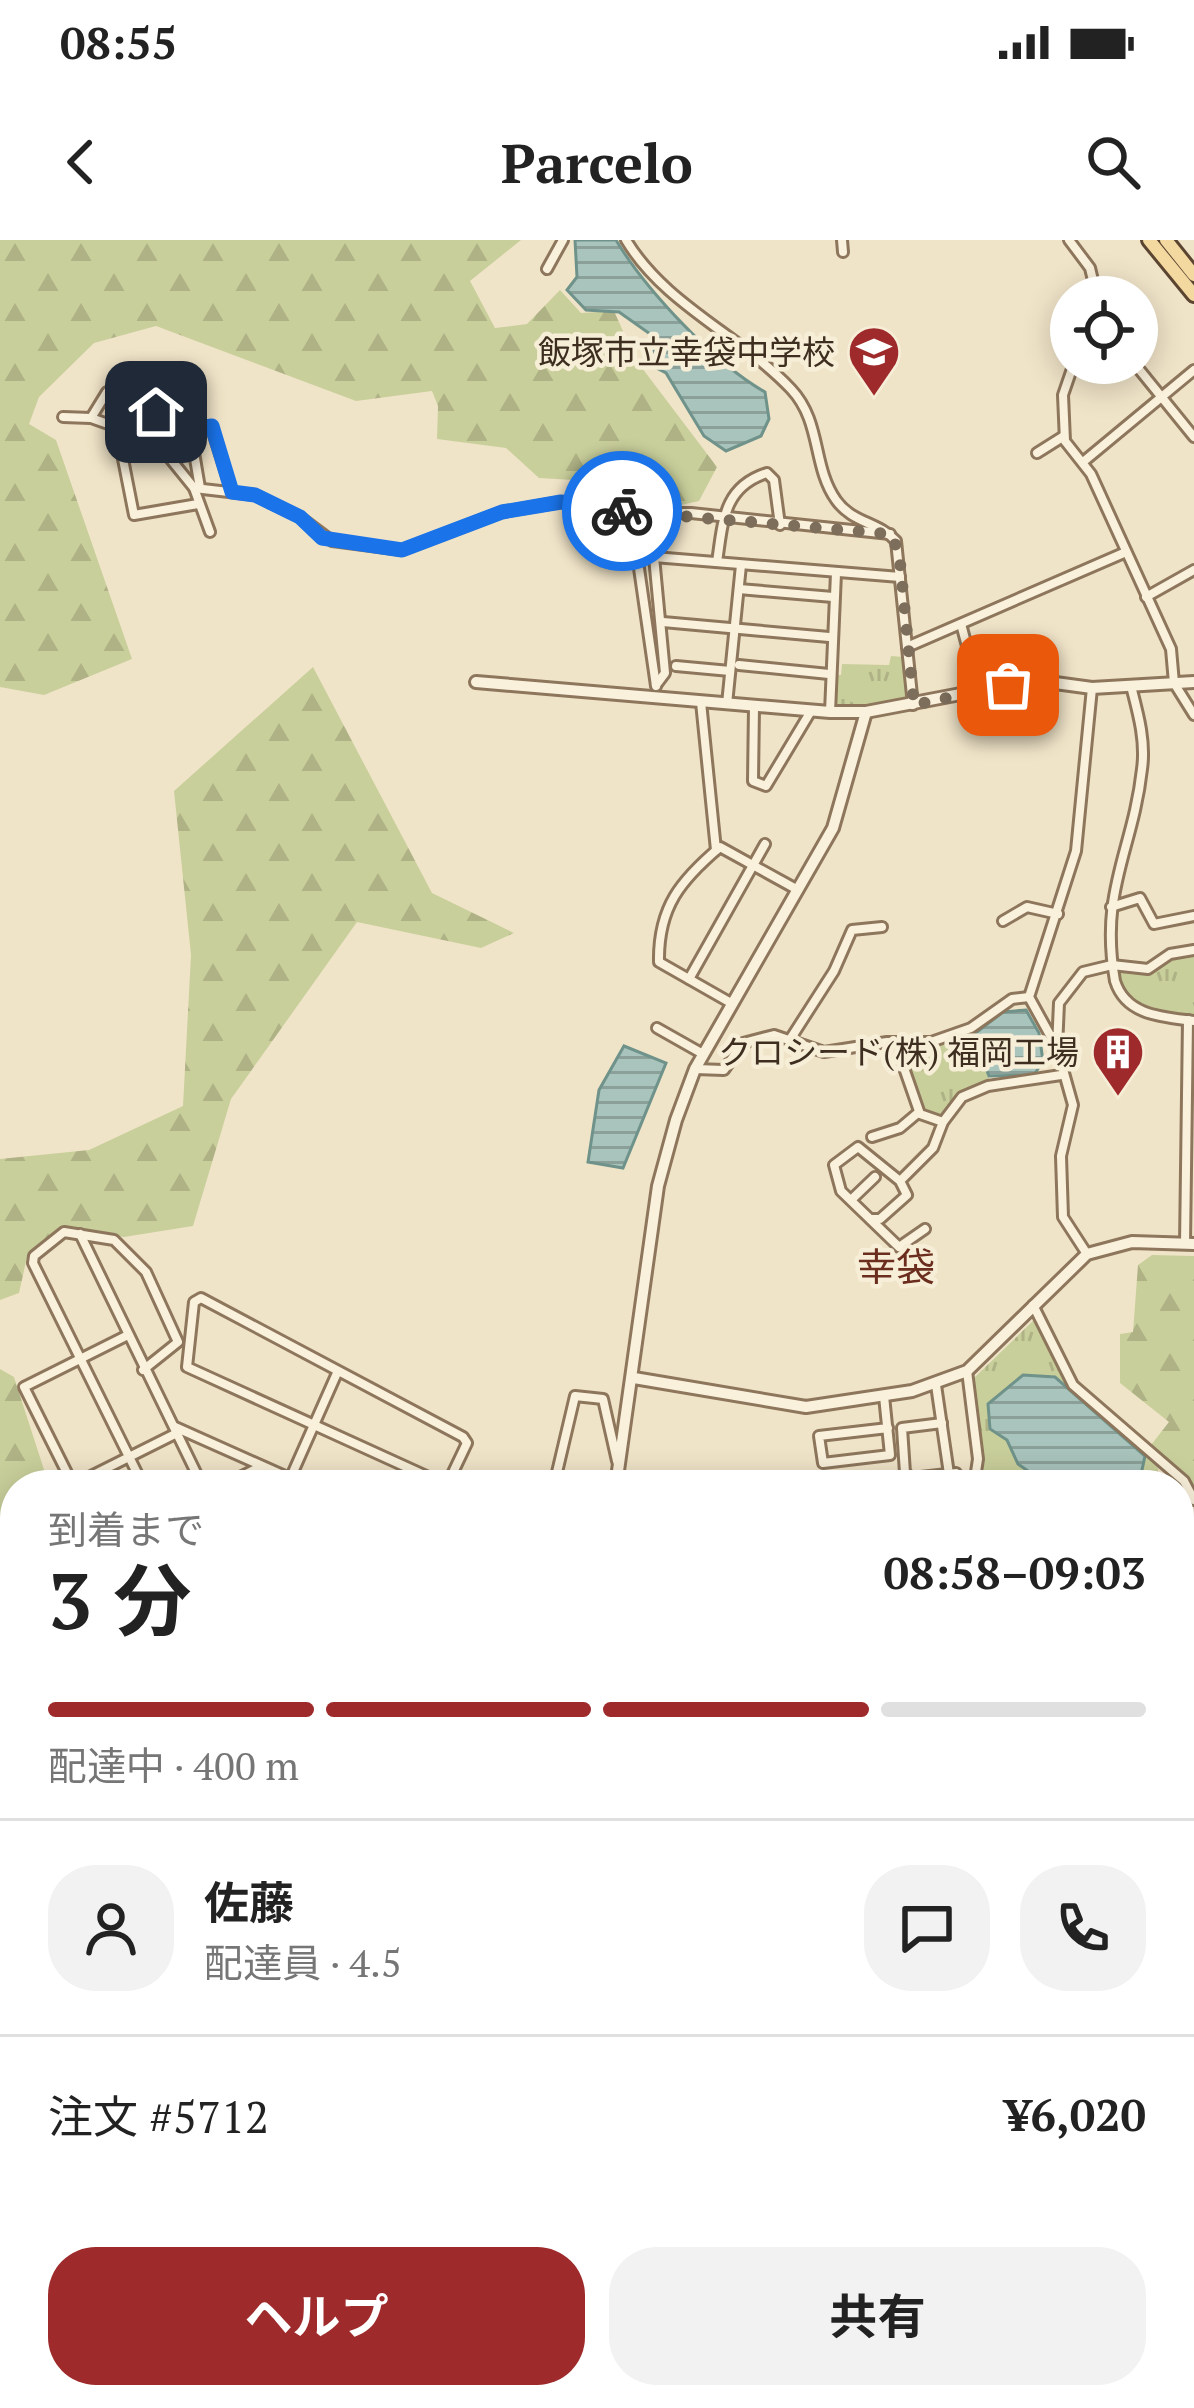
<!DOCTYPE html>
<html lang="ja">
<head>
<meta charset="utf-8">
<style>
  body { margin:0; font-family:"PT Serif","Noto Sans JP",serif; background:#f2f2f2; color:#222; height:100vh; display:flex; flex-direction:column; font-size:45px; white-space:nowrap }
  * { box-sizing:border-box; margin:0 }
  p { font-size:39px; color:#767676 }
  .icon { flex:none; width:66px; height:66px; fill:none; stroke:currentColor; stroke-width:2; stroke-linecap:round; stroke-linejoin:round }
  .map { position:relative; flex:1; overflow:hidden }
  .side { position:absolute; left:0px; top:1230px; width:1194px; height:939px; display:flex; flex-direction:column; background:#fff; border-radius:48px 48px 0 0; box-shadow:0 6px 30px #0003 }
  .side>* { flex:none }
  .tools { position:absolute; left:1050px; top:36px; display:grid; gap:24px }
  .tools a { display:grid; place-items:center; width:108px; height:108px; border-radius:50%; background:#fff; box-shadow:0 6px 30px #0003; font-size:60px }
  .pin { position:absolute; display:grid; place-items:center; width:102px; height:102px; color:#fff; margin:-51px; border-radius:24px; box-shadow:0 6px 18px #0006 }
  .courier { position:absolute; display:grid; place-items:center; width:120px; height:120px; margin:-60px; border:9px solid #1a73e8; border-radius:50%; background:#fff; color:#222; box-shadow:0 3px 15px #0007 }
  .summary em { font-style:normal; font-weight:700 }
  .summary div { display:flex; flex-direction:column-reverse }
  .summary { display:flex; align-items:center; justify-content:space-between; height:204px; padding:0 48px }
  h1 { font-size:78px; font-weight:700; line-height:90px }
  .bar { display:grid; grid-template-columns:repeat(4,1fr); gap:18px 12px; align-content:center; height:144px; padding:0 48px }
  .bar i { height:15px; border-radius:9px; background:#e0e0e0 }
  .bar .current { background:#9e2a2b }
  .bar p { grid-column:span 4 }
  .line { display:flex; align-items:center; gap:30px; padding:0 48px; border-top:3px solid #e0e0e0 }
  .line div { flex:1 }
  .round { display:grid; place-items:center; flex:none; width:126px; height:126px; border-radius:48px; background:#f2f2f2 }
  .action { display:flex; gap:24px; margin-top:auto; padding:24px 48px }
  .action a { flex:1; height:138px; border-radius:48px; background:#9e2a2b; color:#fff; font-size:48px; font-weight:700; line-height:138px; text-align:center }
  .action a+a { background:#f2f2f2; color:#222 }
  .status { display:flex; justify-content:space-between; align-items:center; height:84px; padding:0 60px; background:#fff; direction:ltr }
  .status svg { height:33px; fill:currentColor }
  header { display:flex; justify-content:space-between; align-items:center; height:156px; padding:0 48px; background:#fff; font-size:54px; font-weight:700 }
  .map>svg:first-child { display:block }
  .forest { fill:url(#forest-firs) }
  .park { fill:url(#park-tufts) }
  .garden { fill:#c9cf9b }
  .water { fill:url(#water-rules); stroke:#6f938a; stroke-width:3 }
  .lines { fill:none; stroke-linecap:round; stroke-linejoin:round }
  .stream { stroke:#6f938a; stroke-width:3 }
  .minor-casing { stroke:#8d765c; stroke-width:14 }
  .tertiary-casing { stroke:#8d765c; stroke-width:16 }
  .primary-casing { stroke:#5b4430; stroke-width:18 }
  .trunk-casing { stroke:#5b4430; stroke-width:20 }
  .minor { stroke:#faf1dc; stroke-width:8 }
  .tertiary { stroke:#faf1dc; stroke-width:10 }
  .primary { stroke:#f3d9a0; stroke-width:12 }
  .trunk { stroke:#eabe7c; stroke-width:14 }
  .done { stroke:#7c6e5b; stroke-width:12; stroke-dasharray:0 21.6 }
  .route { stroke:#1a73e8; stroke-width:15 }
  .labels { text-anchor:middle; stroke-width:9; stroke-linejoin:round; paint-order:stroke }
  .poi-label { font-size:33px; fill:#3d2e20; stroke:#f7eed8; text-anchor:end }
  .quarter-label { font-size:39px; fill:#6b2e1e; stroke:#f7eed8 }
</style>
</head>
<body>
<div class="status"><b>08:55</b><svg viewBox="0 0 49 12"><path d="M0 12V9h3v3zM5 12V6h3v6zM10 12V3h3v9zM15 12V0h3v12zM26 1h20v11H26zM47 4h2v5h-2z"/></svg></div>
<header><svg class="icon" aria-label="back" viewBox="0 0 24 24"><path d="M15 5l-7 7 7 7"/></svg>Parcelo<svg class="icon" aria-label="search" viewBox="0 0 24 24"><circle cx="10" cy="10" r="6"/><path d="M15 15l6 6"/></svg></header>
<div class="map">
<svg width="1194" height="2168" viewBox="0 0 1194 2168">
  <defs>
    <pattern id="forest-firs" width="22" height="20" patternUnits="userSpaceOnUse" patternTransform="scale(3)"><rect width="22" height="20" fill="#c9cf9b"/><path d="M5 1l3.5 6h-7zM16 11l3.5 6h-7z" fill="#aeb285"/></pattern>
    <pattern id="park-tufts" width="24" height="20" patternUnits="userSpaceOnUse" patternTransform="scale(3)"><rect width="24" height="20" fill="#c9cf9b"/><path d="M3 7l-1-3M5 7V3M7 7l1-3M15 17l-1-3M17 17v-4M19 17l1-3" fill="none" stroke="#aeb285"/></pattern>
    <pattern id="water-rules" width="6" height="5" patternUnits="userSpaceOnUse" patternTransform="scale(3)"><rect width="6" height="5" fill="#a9c4bc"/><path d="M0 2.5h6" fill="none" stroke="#8ba098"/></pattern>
  </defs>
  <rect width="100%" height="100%" fill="#f0e4c8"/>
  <!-- forest -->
  <g class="forest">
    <polygon points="0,0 521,0 470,41 495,88 527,84 560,50 581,73 614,71 636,120 717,227 699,261 667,268 625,243 539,238 506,208 437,199 438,166 432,151 356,161 156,86 94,103 39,157 29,184 56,200 132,419 44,455 0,447"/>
    <polygon points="313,427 432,653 514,693 481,708 357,682 231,859 193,986 124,997 63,989 27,1017 19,1053 0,1060 0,919 89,910 183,866 191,715 174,551"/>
    <polygon points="1152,1015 1194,1016 1194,1252 1183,1233 1151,1205 1169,1182 1120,1143 1120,1094 1133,1092 1138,1025"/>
    <polygon points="0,1129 14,1137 49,1245 15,1245 15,1450 9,1466 15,1553 0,1546"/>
    <polygon points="149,2154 680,2154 631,2168 132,2168"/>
  </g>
  <!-- park -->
  <g class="park">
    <polygon points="891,416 904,417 906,462 834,466 831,435 841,435 842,424 889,425"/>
    <polygon points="1194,713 1194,775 1152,771 1121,749 1116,729 1149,731 1170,716"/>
    <path d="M 973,795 L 990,842 C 958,845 955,873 933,877 L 918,862 L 906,813 Z"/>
    <polygon points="1036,1078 1069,1146 1159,1225 1156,1245 979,1245 984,1220 974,1138"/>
    <polygon points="13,1734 15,1980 0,1981 0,1735"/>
  </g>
  <!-- garden -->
  <g class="garden">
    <rect x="0" y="1786" width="15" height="132"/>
    <polygon points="15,2013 15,2151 0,2145 0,2014"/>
  </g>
  <!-- water -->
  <g class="water">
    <path d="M 575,0 L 616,0 C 645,49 715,124 765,152 L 769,179 L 761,196 L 726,211 L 704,196 L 666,133 L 645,122 L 654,110 L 653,96 L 619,72 L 586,70 L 567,50 L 577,37 Z"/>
    <polygon points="1026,770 1039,793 1043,821 1034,835 989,836 973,795 1003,772"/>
    <polygon points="624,806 666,823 623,928 588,922 599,850"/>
    <polygon points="1023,1135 1055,1137 1145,1216 1140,1239 1124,1245 1048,1245 1018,1224 1007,1200 990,1189 988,1164"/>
  </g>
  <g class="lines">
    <!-- stream -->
    <polyline class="stream" points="1179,1957 1194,1961"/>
    <!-- minor casing -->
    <g class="minor-casing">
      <g id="minor">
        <path d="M 626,0 C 665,65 740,95 791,149 C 822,182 812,226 836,260 C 852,283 879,282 896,301 L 913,465"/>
        <polyline points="842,0 843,12"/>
        <polyline points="1069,0 1090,28 1097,57"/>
        <polyline points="547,29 563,0"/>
        <polyline points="1074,123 1063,155 1065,201 1091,234 1171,409 1174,443 1194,475"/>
        <polyline points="1134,123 1194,197"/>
        <polyline points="63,177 91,178"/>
        <polyline points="190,189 107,152 91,178 156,201 194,248 255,255 300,277 332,301 402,310 502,272 561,262 631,273 691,273 890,294"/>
        <polyline points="129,193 122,214 134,275 198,264"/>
        <polyline points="1037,213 1064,196"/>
        <polyline points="1083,222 1194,130"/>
        <polyline points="194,248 210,292"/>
        <polyline points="200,248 190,189 211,186 232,252"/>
        <polyline points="631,273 656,446"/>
        <path d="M 717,322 C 723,282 723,247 767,233 L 774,240 L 780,285"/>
        <polyline points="739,349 833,357"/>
        <polyline points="1146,357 1194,330"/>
        <polyline points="663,382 829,397"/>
        <polyline points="961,384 979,451"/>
        <polyline points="907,407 1126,312"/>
        <polyline points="739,425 829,434"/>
        <polyline points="676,426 730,431"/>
        <polyline points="656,445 665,433 654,317 900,337"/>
        <path d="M 1131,446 C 1138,473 1146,501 1142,529 C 1133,611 1099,650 1115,741 C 1126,776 1163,777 1194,781"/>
        <polyline points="701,462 716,610"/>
        <polyline points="727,464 741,325"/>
        <polyline points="754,467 753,541 766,546 811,471"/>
        <polyline points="830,472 836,333"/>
        <polyline points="1111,667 1140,658 1154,684 1194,676"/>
        <polyline points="1003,681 1027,667 1058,674"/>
        <polyline points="689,739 765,604"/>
        <path d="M 731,763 L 659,722 C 658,667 681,640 720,607 L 798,650"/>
        <polyline points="657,788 703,814"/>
        <polyline points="791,798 834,731 852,690 882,687"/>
        <polyline points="903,804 904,828 920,874 943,882"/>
        <polyline points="1056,806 1029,757 1076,611 1092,448"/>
        <polyline points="695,829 724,830 743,803 774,795 824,812 887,802 931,802 971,788 1012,759 1029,757"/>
        <polyline points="872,897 900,888 919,872"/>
        <polyline points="900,941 858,907 834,925 841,951 870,979 880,979 907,955 900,941 933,908 943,882 962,857 988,846 1061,835"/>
        <polyline points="851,960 875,937"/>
        <polyline points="871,980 899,1007 925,989"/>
        <polyline points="80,994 202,1245"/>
        <polyline points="1185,1004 1188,780"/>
        <polyline points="1087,1014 1063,977 1061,916 1073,865 1057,808 1059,763 1083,732 1112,725 1148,729 1170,714 1194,710"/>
        <polyline points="1033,1065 1073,1145 1184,1241 1194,1260"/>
        <polyline points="967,1131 978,1219 974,1245"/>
        <polyline points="936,1145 949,1234"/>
        <polyline points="884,1156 890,1215 823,1223 819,1196 888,1188"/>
        <polyline points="942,1183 902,1188 905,1233 912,1238 956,1233"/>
        <polyline points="175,1187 305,1245"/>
        <polyline points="290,1239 337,1133"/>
        <polyline points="73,1245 24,1147 126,1096"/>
        <polyline points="73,1245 177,1193"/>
        <polyline points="143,1245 33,1023 34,1016 64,992 114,1000 146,1032 178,1102 143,1130"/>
        <polyline points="224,1245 260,1227"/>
        <polyline points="446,1245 187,1127 194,1062 201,1058 463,1197 467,1203 447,1245"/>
        <polyline points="554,1245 575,1156 603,1159 617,1221"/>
        <polyline points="1179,1313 1194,1310"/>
        <polyline points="1179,1458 1194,1461"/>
        <polyline points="1179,1951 1187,1952"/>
        <polyline points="1035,2154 1038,2168"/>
        <polyline points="1067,2154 1070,2168"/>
        <polyline points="789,2158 804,2168"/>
        <polyline points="799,2165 810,2154"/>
        <polyline points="899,2168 908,2154"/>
        <polyline points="996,2168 1005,2154"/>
      </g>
    </g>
    <!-- tertiary casing -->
    <g class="tertiary-casing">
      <g id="tertiary">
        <polyline points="476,442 830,472 866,472 1008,445 1048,442 1092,448 1194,442"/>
        <polyline points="634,1138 806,1167 912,1151 967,1131 1087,1014 1132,1002 1194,1004"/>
        <polyline points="616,1245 658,946 676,880 695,829 833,588 866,472"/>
        <polyline points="0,1555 15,1561"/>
        <polyline points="1179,1633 1194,1612"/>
        <polyline points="1179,2106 1194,2070"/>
        <polyline points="117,2168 130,2154"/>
        <polyline points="783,2168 792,2154"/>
        <polyline points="1150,2168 1157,2154"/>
      </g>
    </g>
    <!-- primary casing -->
    <g class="primary-casing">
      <g id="primary">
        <polyline points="1149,0 1194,55"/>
        <polyline points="1166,0 1194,35"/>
      </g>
    </g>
    <!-- trunk casing -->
    <g class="trunk-casing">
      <g id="trunk">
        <polyline points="1179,1774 1194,1728"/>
        <polyline points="1129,2154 1131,2168"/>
      </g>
    </g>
    <!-- minor -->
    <use href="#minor" class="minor"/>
    <!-- tertiary -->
    <use href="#tertiary" class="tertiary"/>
    <!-- primary -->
    <use href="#primary" class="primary"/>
    <!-- trunk -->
    <use href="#trunk" class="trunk"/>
  </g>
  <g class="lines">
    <!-- done -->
    <polyline class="done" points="622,271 890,294 899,312 914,465 1008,445"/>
    <!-- route -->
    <polyline class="route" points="156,172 190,189 212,186 232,252 255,255 300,277 322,298 402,310 502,272 561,262 622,271"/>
  </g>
  <!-- icons -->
  <defs>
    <g id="school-pin" transform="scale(2.7)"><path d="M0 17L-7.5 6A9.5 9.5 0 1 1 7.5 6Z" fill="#9e2a2b" stroke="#f7eed8"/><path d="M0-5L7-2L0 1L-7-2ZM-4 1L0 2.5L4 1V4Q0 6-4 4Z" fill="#fff"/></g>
    <g id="building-pin" transform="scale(2.7)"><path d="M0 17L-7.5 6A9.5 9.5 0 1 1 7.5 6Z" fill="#9e2a2b" stroke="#f7eed8"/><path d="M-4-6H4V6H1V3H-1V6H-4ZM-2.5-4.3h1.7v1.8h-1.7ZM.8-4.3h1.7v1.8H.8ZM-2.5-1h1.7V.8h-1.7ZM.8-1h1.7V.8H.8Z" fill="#fff"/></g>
  </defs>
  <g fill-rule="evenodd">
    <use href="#school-pin" x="874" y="112"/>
    <use href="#building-pin" x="1118" y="812"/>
  </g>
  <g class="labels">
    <!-- poi labels -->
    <g class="poi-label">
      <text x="835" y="124">飯塚市立幸袋中学校</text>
      <text x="1079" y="824">クロシード(株) 福岡工場</text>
    </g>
    <!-- quarter labels -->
    <g class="quarter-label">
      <text x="896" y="1041">幸袋</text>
    </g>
  </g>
</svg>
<div class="tools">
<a><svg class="icon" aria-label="locate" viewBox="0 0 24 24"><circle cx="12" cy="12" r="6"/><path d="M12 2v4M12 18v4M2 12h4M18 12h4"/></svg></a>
</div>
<div class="pin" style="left:1008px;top:445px;background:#ea580c"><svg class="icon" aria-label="bag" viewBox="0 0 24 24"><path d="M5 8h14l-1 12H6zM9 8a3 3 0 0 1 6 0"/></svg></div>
<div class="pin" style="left:156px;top:172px;background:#1f2937"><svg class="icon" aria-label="home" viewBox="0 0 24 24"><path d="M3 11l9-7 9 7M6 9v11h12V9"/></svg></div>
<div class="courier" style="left:622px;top:271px"><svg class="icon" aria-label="bike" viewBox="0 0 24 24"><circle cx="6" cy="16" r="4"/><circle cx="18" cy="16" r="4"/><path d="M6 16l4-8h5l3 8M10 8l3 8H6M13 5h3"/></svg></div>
<section class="side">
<div class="summary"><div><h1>3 分</h1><p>到着まで</p></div><em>08:58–09:03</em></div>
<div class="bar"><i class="current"></i><i class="current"></i><i class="current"></i><i></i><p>配達中 · 400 m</p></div>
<div class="line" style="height:216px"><a class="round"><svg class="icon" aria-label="person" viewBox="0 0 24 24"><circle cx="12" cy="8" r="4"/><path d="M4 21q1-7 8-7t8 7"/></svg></a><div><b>佐藤</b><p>配達員 · 4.5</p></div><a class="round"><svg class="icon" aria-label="chat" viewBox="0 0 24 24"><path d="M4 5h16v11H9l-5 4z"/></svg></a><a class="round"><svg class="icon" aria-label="phone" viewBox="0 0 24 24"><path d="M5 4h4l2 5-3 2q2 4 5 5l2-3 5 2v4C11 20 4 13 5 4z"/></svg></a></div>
<div class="line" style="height:156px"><div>注文 #5712</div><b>¥6,020</b></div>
<div class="action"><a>ヘルプ</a><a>共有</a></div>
</section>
</div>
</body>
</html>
